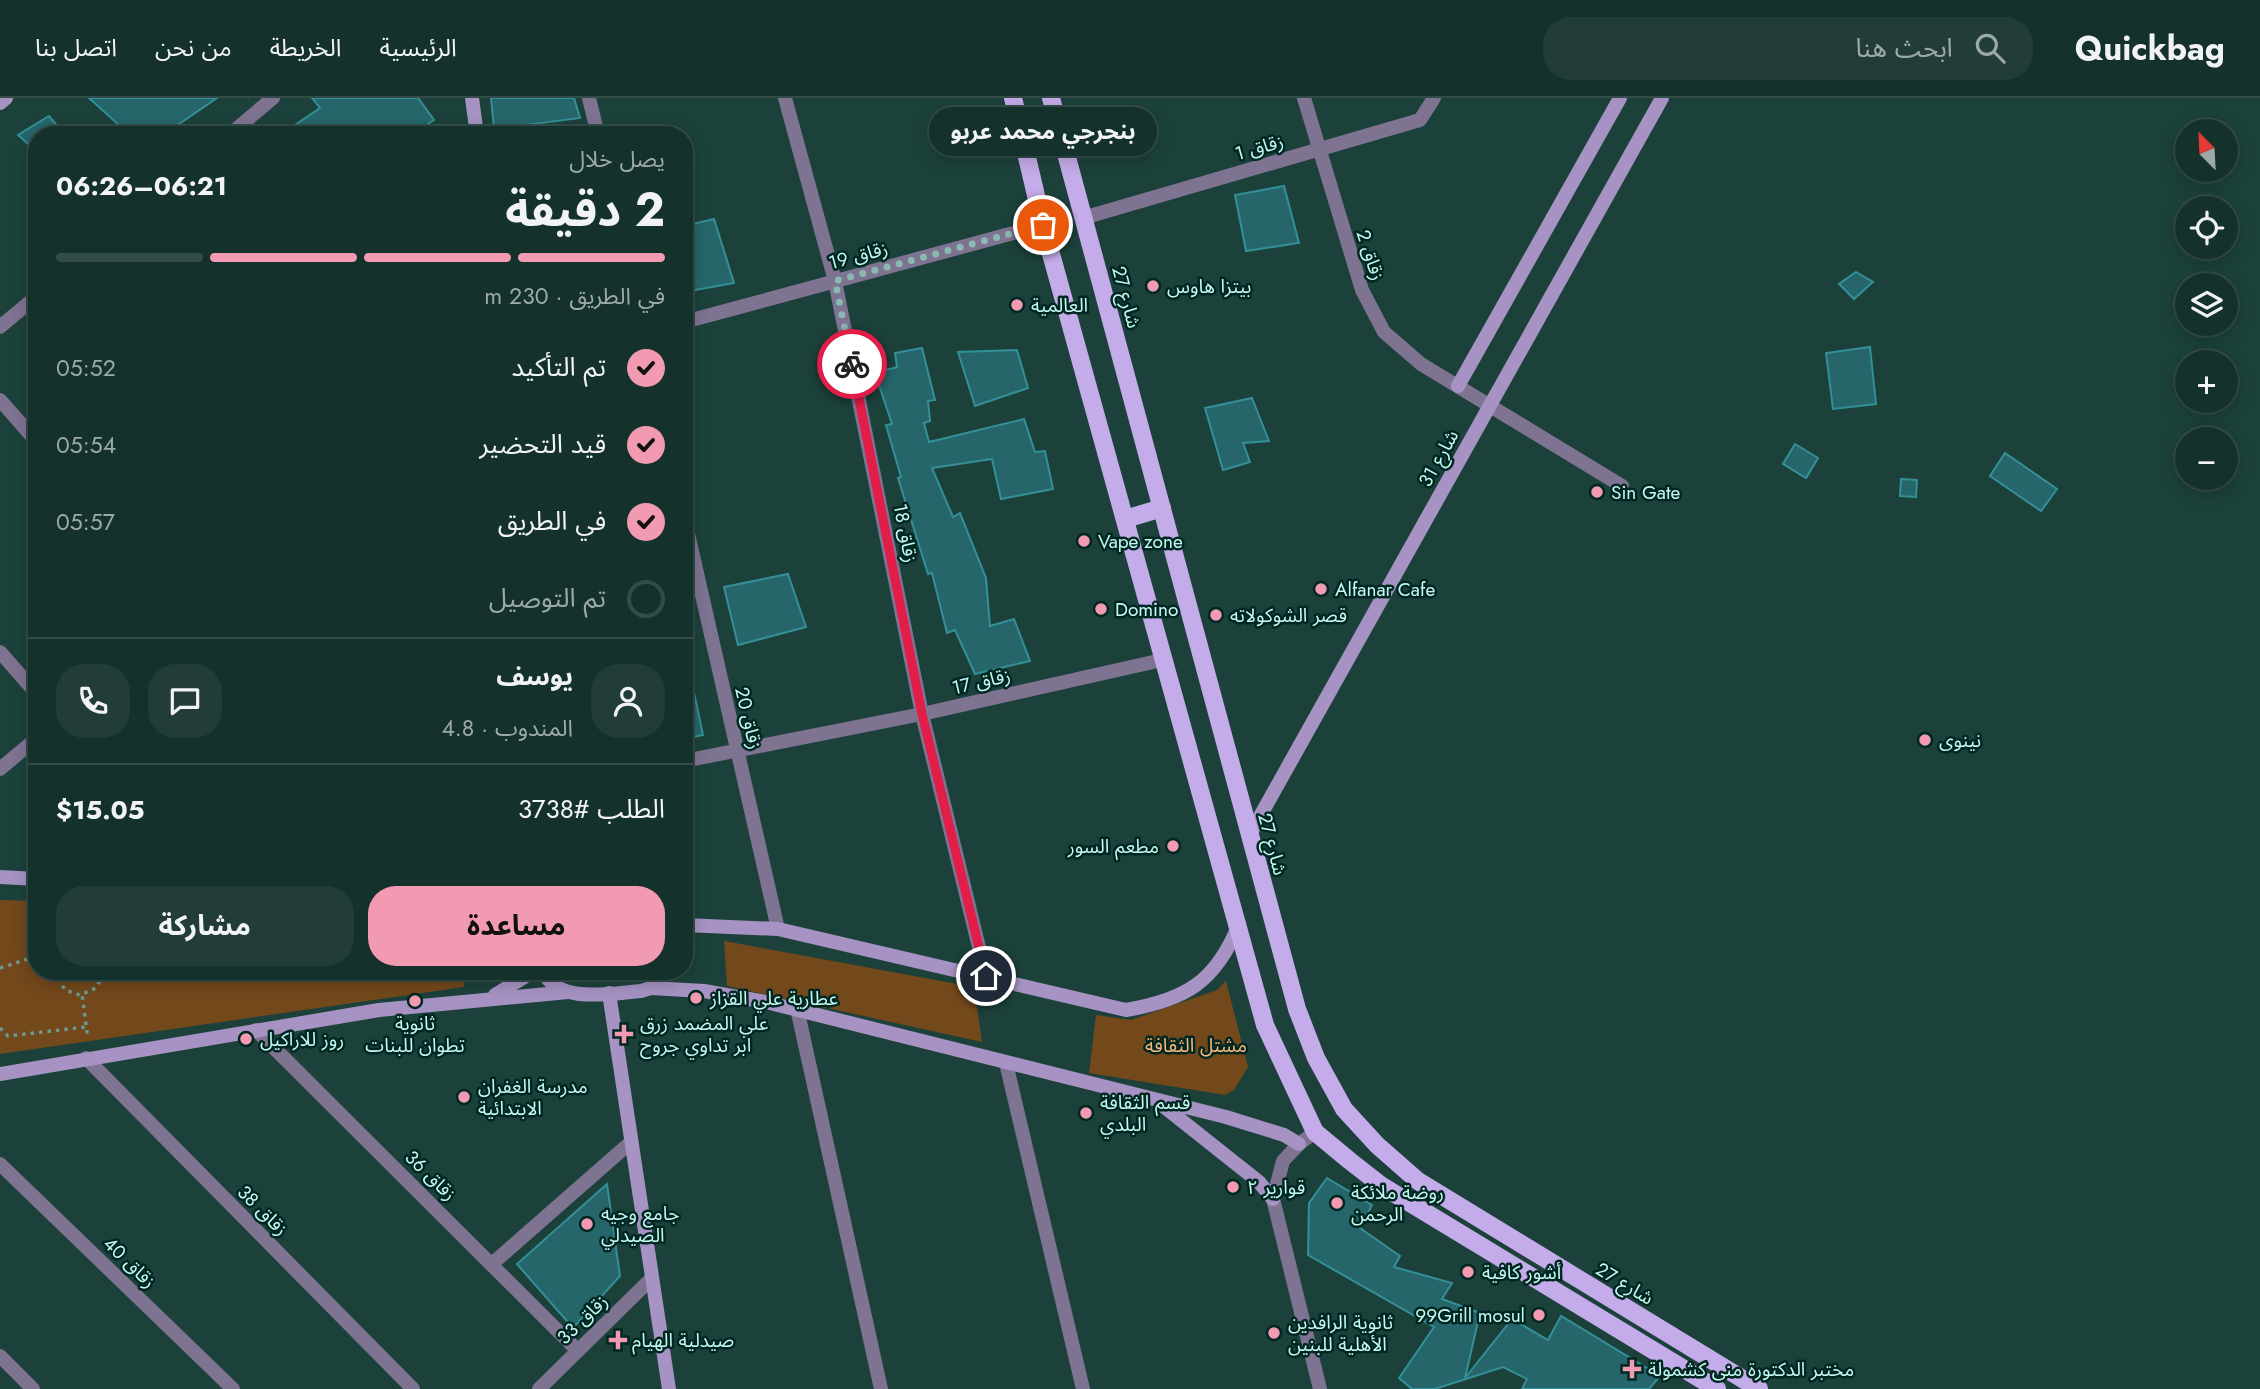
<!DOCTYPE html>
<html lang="ar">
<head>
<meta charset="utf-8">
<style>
  body { margin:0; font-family:Jost,"Noto Sans Arabic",sans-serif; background:#223d38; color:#f1f3f6; direction:rtl; height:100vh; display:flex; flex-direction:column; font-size:26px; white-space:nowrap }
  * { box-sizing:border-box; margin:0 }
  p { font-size:23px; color:#9da9a9 }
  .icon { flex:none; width:38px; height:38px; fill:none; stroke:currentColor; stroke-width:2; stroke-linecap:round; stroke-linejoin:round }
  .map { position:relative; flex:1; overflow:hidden; direction:ltr }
  .sheet { position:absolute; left:28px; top:28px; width:665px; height:854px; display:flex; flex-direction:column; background:#15312c; border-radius:28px; box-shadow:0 4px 18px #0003,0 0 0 2px #344c48; direction:rtl }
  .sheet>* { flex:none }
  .needle { width:46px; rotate:336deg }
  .controls { position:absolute; left:2175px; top:21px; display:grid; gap:14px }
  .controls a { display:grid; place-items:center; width:63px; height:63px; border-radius:50%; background:#15312c; box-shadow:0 4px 18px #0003,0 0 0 2px #344c48; font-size:35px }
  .pin { position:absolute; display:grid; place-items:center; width:60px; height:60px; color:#fff; margin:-30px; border:4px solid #fff; border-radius:50%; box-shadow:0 2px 7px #0007 }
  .courier { position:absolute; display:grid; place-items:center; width:70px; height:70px; margin:-35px; border:5px solid #e11d48; border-radius:50%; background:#fff; color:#222; box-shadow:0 2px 9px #0007 }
  .bubble { position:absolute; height:49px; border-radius:24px; background:#15312c; box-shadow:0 4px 18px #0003,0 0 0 2px #344c48; font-size:23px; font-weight:700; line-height:49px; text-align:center; direction:rtl }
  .head em { font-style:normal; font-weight:700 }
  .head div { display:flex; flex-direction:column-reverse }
  .head { display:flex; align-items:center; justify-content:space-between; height:119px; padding:0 28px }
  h1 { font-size:46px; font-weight:700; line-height:52px }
  .bar { display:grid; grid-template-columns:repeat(4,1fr); gap:10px 7px; align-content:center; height:84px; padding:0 28px }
  .bar i { height:9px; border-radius:5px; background:#344c48 }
  .bar .active { background:#f19ab1 }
  .bar p { grid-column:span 4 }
  .line { display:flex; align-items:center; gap:18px; padding:0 28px; border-top:2px solid #344c48 }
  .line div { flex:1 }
  .round { display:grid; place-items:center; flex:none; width:74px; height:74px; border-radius:28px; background:#223d38 }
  ol { padding:0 28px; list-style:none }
  li { display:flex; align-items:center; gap:21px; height:77px }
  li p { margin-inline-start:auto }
  li .icon { padding:7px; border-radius:50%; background:#f19ab1; color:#111; stroke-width:4 }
  li:last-child { color:#9da9a9 }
  li i { width:38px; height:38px; border:4px solid #344c48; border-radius:50% }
  .button { display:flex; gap:14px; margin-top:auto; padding:14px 28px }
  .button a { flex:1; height:80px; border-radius:28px; background:#f19ab1; color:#111; font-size:28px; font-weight:700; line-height:80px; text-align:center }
  .button a+a { background:#223d38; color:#f1f3f6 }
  header { display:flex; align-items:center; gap:42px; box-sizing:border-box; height:98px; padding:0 35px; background:#15312c; border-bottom:2px solid #344c48 }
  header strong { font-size:33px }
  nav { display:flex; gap:38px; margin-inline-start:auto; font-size:24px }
  .search { width:490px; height:63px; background:#223d38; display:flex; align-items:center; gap:18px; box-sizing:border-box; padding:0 24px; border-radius:28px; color:#9da9a9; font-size:26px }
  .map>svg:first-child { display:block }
  .green { fill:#73481b }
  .building { fill:#26666b; stroke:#339098; stroke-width:2 }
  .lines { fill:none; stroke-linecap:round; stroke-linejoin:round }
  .path { stroke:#6d9991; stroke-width:3.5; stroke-dasharray:3.5 5; stroke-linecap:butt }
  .street { stroke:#7f7392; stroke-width:14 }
  .secondary { stroke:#a693c3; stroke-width:14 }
  .primary { stroke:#c4abe9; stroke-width:18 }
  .done { stroke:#8ab9b1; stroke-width:7; stroke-dasharray:0 12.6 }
  .route { stroke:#e11d48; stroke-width:9 }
  .poi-dot { fill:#f19ab1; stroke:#012722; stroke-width:2.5 }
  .labels { text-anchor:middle; stroke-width:5; stroke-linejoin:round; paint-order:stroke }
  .street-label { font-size:19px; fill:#c5f9f0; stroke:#012722 }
  .poi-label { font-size:19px; fill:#c5f9f0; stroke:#012722; text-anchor:start }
  .park-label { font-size:19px; fill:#fab87b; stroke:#012722 }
</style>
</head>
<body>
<header>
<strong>Quickbag</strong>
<div class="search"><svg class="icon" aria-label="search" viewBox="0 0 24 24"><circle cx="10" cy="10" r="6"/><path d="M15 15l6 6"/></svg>ابحث هنا</div>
<nav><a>الرئيسية</a><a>الخريطة</a><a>من نحن</a><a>اتصل بنا</a></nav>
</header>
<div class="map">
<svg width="2260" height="1291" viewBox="0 0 2260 1291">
  <rect width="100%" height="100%" fill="#1c413b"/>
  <!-- green -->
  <g class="green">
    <polygon points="0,802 37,803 37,873 462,873 464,889 0,956"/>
    <polygon points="724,843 974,889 982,944 727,888"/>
    <polygon points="1226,883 1248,969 1234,992 1225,997 1089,975 1096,917 1131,922 1217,892"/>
  </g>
  <!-- building -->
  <g class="building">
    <polygon points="89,0 217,0 163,37 111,37 120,28"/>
    <polygon points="312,0 418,0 434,22 411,37 280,37 320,10"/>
    <polygon points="491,0 574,0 580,20 494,31"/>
    <polygon points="49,18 65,37 37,37 37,54 18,37"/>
    <polygon points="1284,88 1299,145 1246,153 1235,97"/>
    <polygon points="714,121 734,185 684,194 684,128"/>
    <polygon points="1856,174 1873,184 1854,201 1839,186"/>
    <polygon points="1870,249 1876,306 1833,311 1826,255"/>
    <polygon points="922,250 935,302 928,303 930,323 924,325 929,344 1024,321 1035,354 1045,353 1053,391 1001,401 992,361 932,370 953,419 960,415 986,480 990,528 1014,521 1030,563 975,576 955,532 947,535 932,475 928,476 898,380 901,379 886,327 892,326 875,275 897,269 895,255"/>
    <polygon points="1017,252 1028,290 975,308 958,254"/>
    <polygon points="1252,300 1269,343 1243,345 1250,364 1223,372 1205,310"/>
    <polygon points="1795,346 1818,360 1806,380 1783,366"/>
    <polygon points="2005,355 2057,391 2041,413 1990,378"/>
    <polygon points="1901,381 1917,382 1916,399 1900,398"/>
    <polygon points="788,476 806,529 738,547 724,489"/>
    <polygon points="691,580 703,637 684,641 684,581"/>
    <polygon points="1327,1080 1372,1107 1360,1130 1400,1158 1394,1169 1452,1185 1442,1201 1480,1215 1465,1280 1512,1221 1548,1242 1561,1218 1660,1278 1649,1291 1522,1291 1527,1281 1503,1269 1435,1291 1412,1291 1399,1280 1434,1229 1308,1157 1309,1105"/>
    <polygon points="607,1086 620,1178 573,1230 517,1166"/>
  </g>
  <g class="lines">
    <!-- path -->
    <g class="path">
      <polyline points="0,870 37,858"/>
      <polyline points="54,873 65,892 80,897 96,890 105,873"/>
      <polyline points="232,873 233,880 258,878 258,873"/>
      <polyline points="0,930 8,938 86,929 87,934 82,896"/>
    </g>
    <!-- street -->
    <g class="street">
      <polyline points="589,0 598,37"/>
      <polyline points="785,0 835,183 922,616 986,878"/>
      <polyline points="1304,0 1362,192 1384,234 1421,266 1622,388"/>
      <polyline points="229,37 273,0"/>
      <polyline points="1083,120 1420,22 1434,0"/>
      <polyline points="684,224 1043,127"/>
      <polyline points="0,229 37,198"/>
      <polyline points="0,302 37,344"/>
      <polyline points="684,418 778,831"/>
      <polyline points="0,554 37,596"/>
      <polyline points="684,663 922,616 1162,562"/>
      <polyline points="0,671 37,640"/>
      <polyline points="798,915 881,1291"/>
      <polyline points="256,932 577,1252"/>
      <polyline points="86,960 413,1291"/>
      <polyline points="1006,965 1083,1291"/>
      <polyline points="1315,1034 1299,1046 1283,1063 1273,1101 1320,1291"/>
      <polyline points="0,1066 233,1291"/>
      <polyline points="493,1165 631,1044"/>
      <polyline points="0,1258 33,1291"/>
      <polyline points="539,1291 652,1180"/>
    </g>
    <!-- secondary -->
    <g class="secondary">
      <polyline points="472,0 477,37"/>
      <polyline points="0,5 6,0"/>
      <polyline points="1458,288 1620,0"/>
      <polyline points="1249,738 1662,0"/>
      <polyline points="0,779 37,781"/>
      <path d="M 684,827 L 778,831 L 1126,912 C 1185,902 1216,884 1239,826"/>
      <path d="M 543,873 C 558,907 611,895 641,893 L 651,890 L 664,873"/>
      <polyline points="651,890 704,893 766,904 1226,1019 1284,1037 1299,1046"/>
      <polyline points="609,895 669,1291"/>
      <polyline points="495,897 534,873"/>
      <polyline points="0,976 379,912 568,894"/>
      <polyline points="1162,1007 1259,1084 1273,1101"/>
    </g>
    <!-- primary -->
    <g class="primary">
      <polyline points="1013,0 1043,127 1265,927 1315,1034 1350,1063 1382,1088 1717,1291"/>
      <polyline points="1051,0 1297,911 1316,960 1344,1011 1377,1047 1418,1083 1759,1291"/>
      <polyline points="1125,421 1162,410"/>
    </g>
  </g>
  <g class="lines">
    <!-- done -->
    <polyline class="done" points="852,266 835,183 1043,127"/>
    <!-- route -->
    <polyline class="route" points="852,266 922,616 986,878"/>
  </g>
  <!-- markers -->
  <g class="poi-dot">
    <circle cx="1153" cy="188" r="7"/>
    <circle cx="1017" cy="207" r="7"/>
    <circle cx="1597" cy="394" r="7"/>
    <circle cx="1084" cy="443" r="7"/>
    <circle cx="1321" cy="491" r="7"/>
    <circle cx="1101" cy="511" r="7"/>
    <circle cx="1216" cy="517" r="7"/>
    <circle cx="1925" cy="642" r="7"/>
    <circle cx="1173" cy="748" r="7"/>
    <circle cx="696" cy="900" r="7"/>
    <circle cx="415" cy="903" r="7"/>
    <path d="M620.5 925.5h7v7h7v7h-7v7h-7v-7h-7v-7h7z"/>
    <circle cx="246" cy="941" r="7"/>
    <circle cx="464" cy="999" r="7"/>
    <circle cx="1086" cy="1015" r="7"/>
    <circle cx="1233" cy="1089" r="7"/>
    <circle cx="1337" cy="1105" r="7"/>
    <circle cx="587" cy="1126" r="7"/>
    <circle cx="1468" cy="1174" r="7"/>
    <circle cx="1539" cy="1217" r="7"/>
    <circle cx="1274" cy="1235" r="7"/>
    <path d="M614.5 1231.5h7v7h7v7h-7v7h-7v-7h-7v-7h7z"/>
    <path d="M1628.5 1260.5h7v7h7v7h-7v7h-7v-7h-7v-7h7z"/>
  </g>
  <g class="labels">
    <!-- street labels -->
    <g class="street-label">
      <text transform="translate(1259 49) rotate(-16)" y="7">زقاق 1</text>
      <text transform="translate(858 157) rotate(-15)" y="7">زقاق 19</text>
      <text transform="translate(1371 157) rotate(72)" y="7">زقاق 2</text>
      <text transform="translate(1127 199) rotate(75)" y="7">شارع 27</text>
      <text transform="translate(1438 360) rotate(-61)" y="7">شارع 31</text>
      <text transform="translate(906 435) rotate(79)" y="7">زقاق 18</text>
      <text transform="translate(981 583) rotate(-13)" y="7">زقاق 17</text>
      <text transform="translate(749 620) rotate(77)" y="7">زقاق 20</text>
      <text transform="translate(1273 746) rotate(75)" y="7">شارع 27</text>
      <text transform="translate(431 1077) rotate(44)" y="7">زقاق 36</text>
      <text transform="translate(263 1112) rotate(45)" y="7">زقاق 38</text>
      <text transform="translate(130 1164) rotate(44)" y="7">زقاق 40</text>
      <text transform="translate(1625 1185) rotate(31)" y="7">شارع 27</text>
      <text transform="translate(582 1221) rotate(-44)" y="7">زقاق 33</text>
    </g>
    <!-- poi labels -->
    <g class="poi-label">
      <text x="1167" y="195">بيتزا هاوس</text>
      <text x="1031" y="214">العالمية</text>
      <text x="1611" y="401">Sin Gate</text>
      <text x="1098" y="450">Vape zone</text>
      <text x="1335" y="498">Alfanar Cafe</text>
      <text x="1115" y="518">Domino</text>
      <text x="1230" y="524">قصر الشوكولاته</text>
      <text x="1939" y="649">نينوى</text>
      <text x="1159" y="755" text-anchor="end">مطعم السور</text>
      <text x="710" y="907">عطارية علي القزاز</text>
      <text x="415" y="932" text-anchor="middle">ثانوية<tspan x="415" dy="22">تطوان للبنات</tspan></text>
      <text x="640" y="932">علي المضمد زرق<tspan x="640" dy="22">ابر تداوي جروح</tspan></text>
      <text x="260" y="948">روز للاراكيل</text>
      <text x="478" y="995">مدرسة الغفران<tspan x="478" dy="22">الابتدائية</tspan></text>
      <text x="1100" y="1011">قسم الثقافة<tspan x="1100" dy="22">البلدي</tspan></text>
      <text x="1247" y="1096">قوارير ٢</text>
      <text x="1351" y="1101">روضة ملائكة<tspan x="1351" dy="22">الرحمن</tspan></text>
      <text x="601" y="1122">جامع وجيه<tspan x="601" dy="22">الصيدلي</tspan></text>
      <text x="1482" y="1181">أشور كافية</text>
      <text x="1525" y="1224" text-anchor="end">99Grill mosul</text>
      <text x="1288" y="1231">ثانوية الرافدين<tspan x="1288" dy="22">الأهلية للبنين</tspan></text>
      <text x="632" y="1249">صيدلية الهيام</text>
      <text x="1648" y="1278">مختبر الدكتورة منى كشمولة</text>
    </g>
    <!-- park labels -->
    <g class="park-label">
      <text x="1196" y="954">مشتل الثقافة</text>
    </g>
  </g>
</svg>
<div class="controls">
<a><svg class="needle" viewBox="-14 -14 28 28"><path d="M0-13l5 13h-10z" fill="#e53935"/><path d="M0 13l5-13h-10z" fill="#9da9a9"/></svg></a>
<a><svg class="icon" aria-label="locate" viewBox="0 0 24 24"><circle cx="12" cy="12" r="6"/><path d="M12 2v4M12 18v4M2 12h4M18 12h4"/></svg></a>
<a><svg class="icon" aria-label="layers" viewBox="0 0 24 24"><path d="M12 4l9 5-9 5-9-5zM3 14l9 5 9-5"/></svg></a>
<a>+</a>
<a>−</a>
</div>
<div class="pin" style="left:1043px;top:127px;background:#ea580c"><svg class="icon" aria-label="bag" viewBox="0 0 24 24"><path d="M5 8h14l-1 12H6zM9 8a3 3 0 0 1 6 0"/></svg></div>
<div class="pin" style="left:986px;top:878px;background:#1f2937"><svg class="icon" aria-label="home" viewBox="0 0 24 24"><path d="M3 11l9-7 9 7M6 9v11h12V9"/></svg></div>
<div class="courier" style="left:852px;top:266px"><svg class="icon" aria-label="bike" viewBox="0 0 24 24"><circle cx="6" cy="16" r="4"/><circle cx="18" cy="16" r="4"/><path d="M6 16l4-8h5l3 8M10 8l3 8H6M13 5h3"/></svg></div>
<div class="bubble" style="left:929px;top:9px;width:228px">بنجرجي محمد عربو</div>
<section class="sheet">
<div class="head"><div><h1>2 دقيقة</h1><p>يصل خلال</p></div><em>06:21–06:26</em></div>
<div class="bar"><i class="active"></i><i class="active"></i><i class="active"></i><i></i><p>في الطريق · 230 m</p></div>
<ol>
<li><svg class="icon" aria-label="check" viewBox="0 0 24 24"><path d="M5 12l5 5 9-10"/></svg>تم التأكيد<p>05:52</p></li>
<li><svg class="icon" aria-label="check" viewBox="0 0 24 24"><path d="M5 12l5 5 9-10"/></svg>قيد التحضير<p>05:54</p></li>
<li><svg class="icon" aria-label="check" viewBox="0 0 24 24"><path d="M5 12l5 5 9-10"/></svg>في الطريق<p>05:57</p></li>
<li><i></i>تم التوصيل</li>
</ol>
<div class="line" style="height:126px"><a class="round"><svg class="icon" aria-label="person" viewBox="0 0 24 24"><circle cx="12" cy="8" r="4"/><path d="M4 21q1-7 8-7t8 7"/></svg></a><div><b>يوسف</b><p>المندوب · 4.8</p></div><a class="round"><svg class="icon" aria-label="chat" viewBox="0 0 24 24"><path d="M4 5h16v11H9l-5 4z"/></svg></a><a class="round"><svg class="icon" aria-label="phone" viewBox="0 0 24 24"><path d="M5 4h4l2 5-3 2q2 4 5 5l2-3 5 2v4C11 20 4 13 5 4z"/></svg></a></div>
<div class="line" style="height:91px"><div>الطلب #3738</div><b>$15.05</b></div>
<div class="button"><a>مساعدة</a><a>مشاركة</a></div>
</section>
</div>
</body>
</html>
